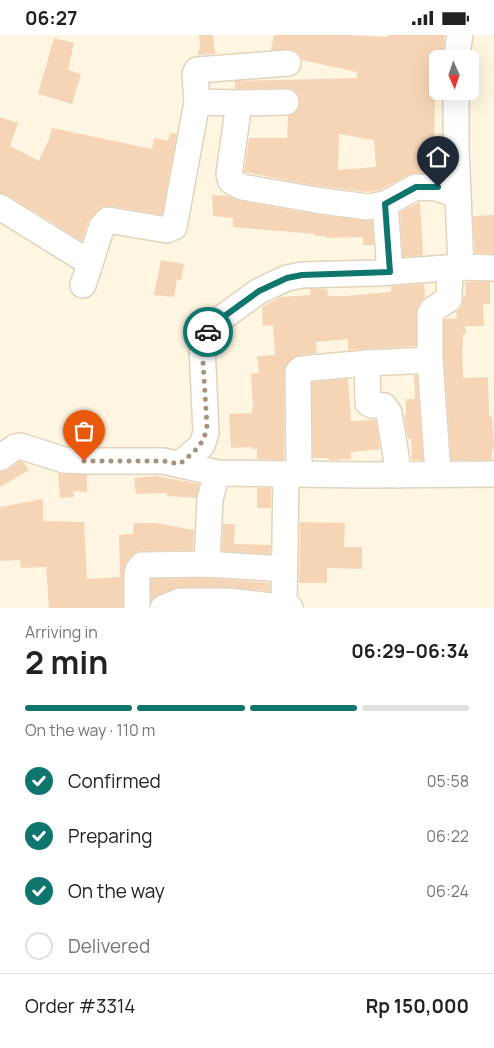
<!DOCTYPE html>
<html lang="en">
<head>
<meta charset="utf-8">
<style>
  body { margin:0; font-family:Manrope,sans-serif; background:#f6f6f6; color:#222; height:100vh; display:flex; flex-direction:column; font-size:19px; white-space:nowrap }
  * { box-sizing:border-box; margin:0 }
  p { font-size:16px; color:#767676 }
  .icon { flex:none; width:28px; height:28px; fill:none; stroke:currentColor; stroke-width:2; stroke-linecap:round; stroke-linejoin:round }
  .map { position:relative; height:573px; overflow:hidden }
  .panel { display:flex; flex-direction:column; background:#fff; flex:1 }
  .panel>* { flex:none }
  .needle { width:32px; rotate:177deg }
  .buttons { position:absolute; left:429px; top:15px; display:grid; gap:10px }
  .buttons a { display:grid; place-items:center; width:50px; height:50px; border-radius:8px; background:#fff; box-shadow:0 5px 20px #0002; font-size:25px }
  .pin { position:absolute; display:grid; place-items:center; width:42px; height:42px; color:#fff; margin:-51px -21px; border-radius:50% 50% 50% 0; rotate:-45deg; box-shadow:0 0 5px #0007 }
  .pin .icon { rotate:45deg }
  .courier { position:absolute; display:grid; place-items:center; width:50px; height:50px; margin:-25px; border:4px solid #0f766e; border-radius:50%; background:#fff; color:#222; box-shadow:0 1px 6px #0007 }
  .headline em { font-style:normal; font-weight:700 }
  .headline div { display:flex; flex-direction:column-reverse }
  .headline { display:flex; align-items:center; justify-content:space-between; height:85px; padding:0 25px }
  h1 { font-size:32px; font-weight:700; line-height:38px }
  .bar { display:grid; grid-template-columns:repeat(4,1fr); gap:8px 5px; align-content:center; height:60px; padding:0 25px }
  .bar i { height:6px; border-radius:4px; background:#e0e0e0 }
  .bar .selected { background:#0f766e }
  .bar p { grid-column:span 4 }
  .line { display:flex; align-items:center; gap:12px; padding:0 25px; border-top:1px solid #e0e0e0 }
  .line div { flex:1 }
  ol { padding:0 25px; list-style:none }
  li { display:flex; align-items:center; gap:15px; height:55px }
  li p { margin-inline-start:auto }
  li .icon { padding:5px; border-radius:50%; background:#0f766e; color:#fff; stroke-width:4 }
  li:last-child { color:#767676 }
  li i { width:28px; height:28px; border:2px solid #e0e0e0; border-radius:50% }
  .status { display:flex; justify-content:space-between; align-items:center; height:35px; padding:0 25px; background:#fff; direction:ltr }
  .status svg { height:14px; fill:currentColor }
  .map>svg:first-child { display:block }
  .building { fill:#f6d5b6; fill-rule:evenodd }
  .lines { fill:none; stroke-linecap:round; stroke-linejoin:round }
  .minor-casing { stroke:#e3d2bc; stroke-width:28 }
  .minor { stroke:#fff; stroke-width:25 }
  .done { stroke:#a7927b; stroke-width:5; stroke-dasharray:0 9 }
  .route { stroke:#0f766e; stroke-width:6 }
</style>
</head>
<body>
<div class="status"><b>06:27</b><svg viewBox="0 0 49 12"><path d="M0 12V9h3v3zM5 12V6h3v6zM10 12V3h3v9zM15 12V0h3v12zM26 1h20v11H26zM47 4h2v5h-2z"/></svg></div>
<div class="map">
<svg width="494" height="573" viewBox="0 0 494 573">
  <rect width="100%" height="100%" fill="#fef6e0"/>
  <!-- building -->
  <g class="building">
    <polygon points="199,0 213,0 215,19 198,20 198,15 200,15"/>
    <path d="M 274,0 L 348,0 L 388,2 L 388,0 L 445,0 L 442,24 L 436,25 L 435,69 L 434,108 L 439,107 L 440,122 L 442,121 L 443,140 L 417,138 L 410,139 L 380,155 L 367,157 L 318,151 L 244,137 L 249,103 L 287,103 L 288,81 L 294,79 L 298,74 L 300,66 L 298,59 L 292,54 L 286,53 L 235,54 L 235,46 L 357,43 L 357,37 L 302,25 L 300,20 L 294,15 L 271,15 ZM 339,99 L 374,105 L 376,132 L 338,135 Z"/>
    <polygon points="54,3 74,8 68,35 81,39 72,69 38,59"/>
    <polygon points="0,82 18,88 10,111 39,126 49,104 52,93 152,114 154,103 168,106 170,98 177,99 162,180 110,171 103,171 98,175 88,186 82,206 8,160 0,158"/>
    <polygon points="212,160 228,161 240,166 314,179 372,186 374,210 363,210 363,202 326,203 326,201 315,201 315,199 233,192 233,183 213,181"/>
    <polygon points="420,167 423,220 403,222 400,177"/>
    <polygon points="494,180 494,219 475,218 473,181"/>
    <polygon points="161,225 184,229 181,245 177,245 174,262 154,260"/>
    <polygon points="465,247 490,247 490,269 483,269 484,291 465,291 466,299 463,299 463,312 462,312 463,343 488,342 489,381 492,381 494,414 492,414 492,425 451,425 444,324 444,284 457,284 456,277 462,271 464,260 466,260"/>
    <polygon points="424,249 425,262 419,269 416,279 416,311 348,315 348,304 316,307 317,318 299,320 288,327 284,337 284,425 257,424 257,414 252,414 252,412 231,413 229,379 252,378 252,374 253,374 251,339 259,338 257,321 275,320 273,290 263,291 262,272 281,262 311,260 310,254 327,254 328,261 345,261 391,257 391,251"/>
    <polygon points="414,340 417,340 423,425 412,425 411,404 408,404 404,380 406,380 406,364 415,364"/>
    <polygon points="348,344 351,386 376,385 380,414 351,417 351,424 334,425 329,425 329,423 313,423 312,347"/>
    <polygon points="20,426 24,428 29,435 0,452 0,437 8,435"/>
    <polygon points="58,438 87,440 87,457 74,456 74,462 60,463"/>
    <polygon points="156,441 199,449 196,463 167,461 167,458 136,459 134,443"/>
    <rect x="257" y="453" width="14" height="20"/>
    <polygon points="43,464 43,486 84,487 87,544 120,542 119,500 133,499 134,488 156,488 194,495 193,515 142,516 136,517 131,521 127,526 123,537 123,573 49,573 46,532 21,533 20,525 0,526 0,472"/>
    <polygon points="300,487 345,488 344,512 362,512 362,534 327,533 327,548 299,548"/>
    <polygon points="223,489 235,489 234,509 271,510 270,519 222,516"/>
    <polygon points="207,543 270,548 270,556 228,552 180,552 158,560 151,565 151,544"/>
  </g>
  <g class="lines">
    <!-- minor casing -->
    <g class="minor-casing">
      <g id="minor">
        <polyline points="456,24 460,0"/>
        <polyline points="456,56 456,112 461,232"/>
        <polyline points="197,67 195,39 197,35 288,28"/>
        <polyline points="239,68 286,67"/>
        <polyline points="385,169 390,237"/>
        <polyline points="0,172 90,228"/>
        <polyline points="83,250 102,191 108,185 167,195 174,192 197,67 239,68 229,139 231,146 242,152 316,165 367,172 385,169 416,152 438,153 458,161"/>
        <polyline points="367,328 368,368 372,370 384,371 389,378 399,440"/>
        <polyline points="0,423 15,412 20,411 64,425 84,426 163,426 217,438 366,440 494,439"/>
        <polyline points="180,429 202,410 206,398 202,311 206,300 219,285 259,256 287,243 302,240 376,238 461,232 494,233"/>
        <polyline points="299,439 298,337 301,334 367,328 430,325"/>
        <polyline points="438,439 430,325 430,279 432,275 449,264 450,233"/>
        <polyline points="207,529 210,464 217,438"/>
        <polyline points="284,572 286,439"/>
        <polyline points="137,573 137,540 138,535 142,530 207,529 284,534"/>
        <polyline points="163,573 180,566 228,566 290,573"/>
      </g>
    </g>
    <!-- minor -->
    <use href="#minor" class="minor"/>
  </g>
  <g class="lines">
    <!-- done -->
    <path class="done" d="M 84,426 L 163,426 L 180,429 C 194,416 205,410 207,390 L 202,311 L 208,297"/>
    <!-- route -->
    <polyline class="route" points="208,297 219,285 259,256 287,243 302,240 390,237 385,169 416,152 438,152"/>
  </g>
</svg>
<div class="buttons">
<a><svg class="needle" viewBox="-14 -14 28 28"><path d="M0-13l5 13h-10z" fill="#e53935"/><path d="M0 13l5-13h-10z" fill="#767676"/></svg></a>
</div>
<div class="pin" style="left:84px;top:426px;background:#ea580c"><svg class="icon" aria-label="bag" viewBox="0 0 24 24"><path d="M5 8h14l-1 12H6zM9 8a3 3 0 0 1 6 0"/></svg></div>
<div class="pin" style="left:438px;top:152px;background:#1f2937"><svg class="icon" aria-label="home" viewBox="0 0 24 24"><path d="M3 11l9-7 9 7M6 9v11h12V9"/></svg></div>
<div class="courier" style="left:208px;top:297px"><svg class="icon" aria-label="car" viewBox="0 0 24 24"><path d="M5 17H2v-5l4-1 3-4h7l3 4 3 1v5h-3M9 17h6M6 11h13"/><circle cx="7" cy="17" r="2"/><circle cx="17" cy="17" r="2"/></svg></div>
</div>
<section class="panel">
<div class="headline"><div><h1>2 min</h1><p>Arriving in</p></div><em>06:29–06:34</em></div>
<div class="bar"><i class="selected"></i><i class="selected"></i><i class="selected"></i><i></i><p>On the way · 110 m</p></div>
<ol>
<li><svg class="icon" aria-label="check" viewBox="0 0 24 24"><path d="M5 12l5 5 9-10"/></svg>Confirmed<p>05:58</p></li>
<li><svg class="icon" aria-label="check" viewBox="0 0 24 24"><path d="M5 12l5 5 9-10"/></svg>Preparing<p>06:22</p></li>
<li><svg class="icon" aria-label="check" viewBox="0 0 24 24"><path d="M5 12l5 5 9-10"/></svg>On the way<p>06:24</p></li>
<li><i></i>Delivered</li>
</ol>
<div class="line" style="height:65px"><div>Order #3314</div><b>Rp 150,000</b></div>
</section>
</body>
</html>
